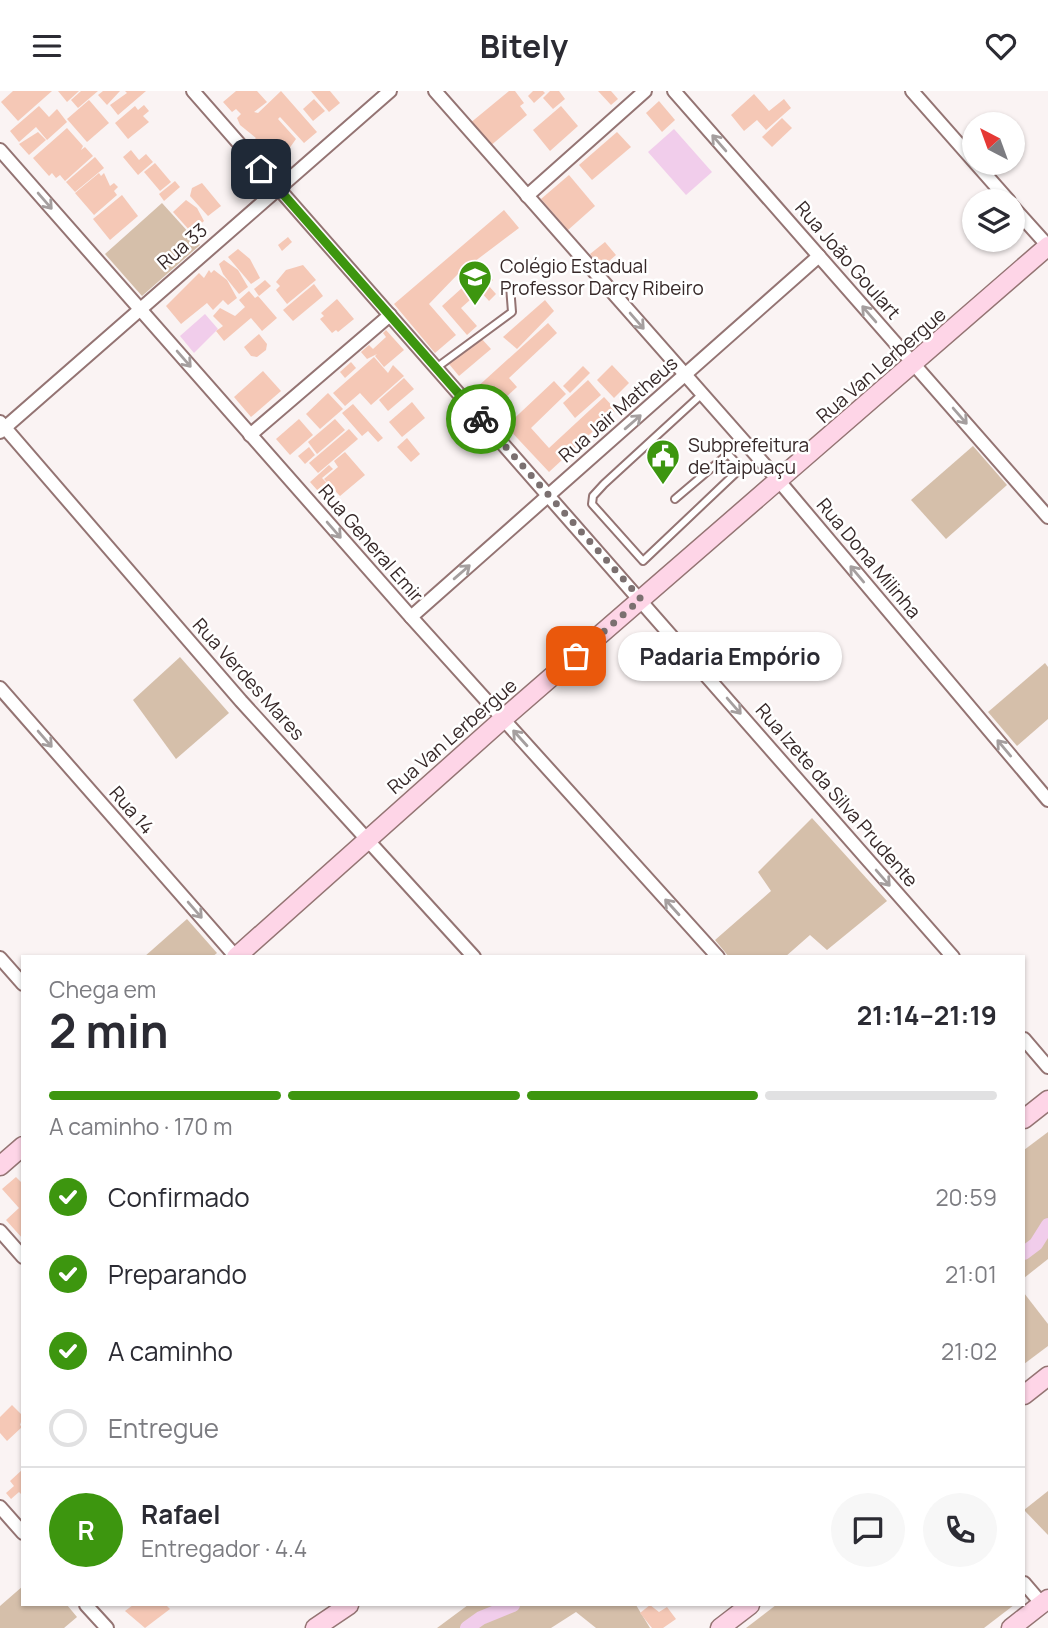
<!DOCTYPE html>
<html lang="pt">
<head>
<meta charset="utf-8">
<style>
  body { margin:0; font-family:Manrope,sans-serif; background:#f7f7f7; color:#2b2b33; height:100vh; display:flex; flex-direction:column; font-size:26px; white-space:nowrap }
  * { box-sizing:border-box; margin:0 }
  p { font-size:23px; color:#7c7c81 }
  .icon { flex:none; width:38px; height:38px; fill:none; stroke:currentColor; stroke-width:2; stroke-linecap:round; stroke-linejoin:round }
  .map { position:relative; flex:1; overflow:hidden }
  .side { position:absolute; left:21px; top:864px; width:1004px; height:651px; display:flex; flex-direction:column; background:#fff; border-radius:0px; box-shadow:0 2px 5px #0004 }
  .side>* { flex:none }
  .needle { width:46px; rotate:319deg }
  .controls { position:absolute; left:962px; top:21px; display:grid; gap:14px }
  .controls a { display:grid; place-items:center; width:63px; height:63px; border-radius:50%; background:#fff; box-shadow:0 2px 5px #0004; font-size:35px }
  .pin { position:absolute; display:grid; place-items:center; width:60px; height:60px; color:#fff; margin:-30px; border-radius:14px; box-shadow:0 4px 10px #0006 }
  .courier { position:absolute; display:grid; place-items:center; width:70px; height:70px; margin:-35px; border:5px solid #3d960f; border-radius:50%; background:#fff; color:#222; box-shadow:0 2px 9px #0007 }
  .bubble { position:absolute; height:49px; border-radius:24px; background:#fff; box-shadow:0 2px 5px #0004; font-size:23px; font-weight:700; line-height:49px; text-align:center }
  .head em { font-style:normal; font-weight:700 }
  .head div { display:flex; flex-direction:column-reverse }
  .head { display:flex; align-items:center; justify-content:space-between; height:119px; padding:0 28px }
  h1 { font-size:46px; font-weight:700; line-height:52px }
  .bar { display:grid; grid-template-columns:repeat(4,1fr); gap:10px 7px; align-content:center; height:84px; padding:0 28px }
  .bar i { height:9px; border-radius:5px; background:#e1e1e2 }
  .bar .active { background:#3d960f }
  .bar p { grid-column:span 4 }
  .line { display:flex; align-items:center; gap:18px; padding:0 28px; border-top:2px solid #e1e1e2 }
  .line div { flex:1 }
  .round { display:grid; place-items:center; flex:none; width:74px; height:74px; border-radius:37px; background:#f7f7f7 }
  ol { padding:0 28px; list-style:none }
  li { display:flex; align-items:center; gap:21px; height:77px }
  li p { margin-inline-start:auto }
  li .icon { padding:7px; border-radius:50%; background:#3d960f; color:#fff; stroke-width:4 }
  li:last-child { color:#7c7c81 }
  li i { width:38px; height:38px; border:4px solid #e1e1e2; border-radius:50% }
  header { display:flex; justify-content:space-between; align-items:center; height:91px; padding:0 28px; background:#fff; font-size:32px; font-weight:700 }
  .map>svg:first-child { display:block }
  .green { fill:#d5bfaa }
  .water { fill:#f1cdeb }
  .lines { fill:none; stroke-linecap:round; stroke-linejoin:round }
  .canal { stroke:#f1cdeb; stroke-width:14 }
  .building { fill:#f5c8b6 }
  .lane-casing { stroke:#947473; stroke-width:10 }
  .street-casing { stroke:#947473; stroke-width:16 }
  .secondary-casing { stroke:#947473; stroke-width:21 }
  .lane { stroke:#fff; stroke-width:6 }
  .street { stroke:#fff; stroke-width:12 }
  .secondary { stroke:#fed5e7; stroke-width:18 }
  .oneway { stroke:#a59f9f }
  .done { stroke:#7b7070; stroke-width:7; stroke-dasharray:0 12.6 }
  .route { stroke:#3d960f; stroke-width:9 }
  .labels { text-anchor:middle; stroke-width:5; stroke-linejoin:round; paint-order:stroke }
  .street-label { font-size:19px; fill:#372929; stroke:#fff }
  .poi-label { font-size:19px; fill:#372929; stroke:#fff; text-anchor:start }
</style>
</head>
<body>
<header><svg class="icon" aria-label="menu" viewBox="0 0 24 24"><path d="M4 6h16M4 12h16M4 18h16"/></svg>Bitely<svg class="icon" aria-label="heart" viewBox="0 0 24 24"><path d="M12 20l-8-8c-3-5 5-10 8-4 3-6 11-1 8 4z"/></svg></header>
<div class="map">
<svg width="1048" height="1537" viewBox="0 0 1048 1537">
  <rect width="100%" height="100%" fill="#faf3f3"/>
  <!-- green -->
  <g class="green">
    <polygon points="162,112 200,154 142,205 105,163"/>
    <polygon points="973,355 1007,394 946,448 911,409"/>
    <polygon points="180,566 229,622 176,668 133,609"/>
    <polygon points="1045,572 1048,576 1048,628 1017,655 988,621"/>
    <polygon points="812,727 887,810 827,859 810,844 785,866 729,866 715,849 771,800 758,781"/>
    <polygon points="187,828 217,862 212,866 144,866"/>
    <polygon points="1048,1041 1048,1168 1024,1187 1024,1059"/>
    <polygon points="1024,1202 1048,1233 1048,1255 1024,1273"/>
    <polygon points="1048,1400 1048,1444 1024,1419"/>
    <polygon points="23,1495 23,1514 67,1514 77,1526 64,1537 0,1537 0,1515"/>
    <polygon points="468,1514 636,1514 650,1537 596,1537 576,1521 551,1537 437,1537"/>
    <polygon points="776,1514 1014,1514 984,1537 746,1537"/>
  </g>
  <!-- water -->
  <g class="water">
    <polygon points="674,38 712,81 686,104 648,61"/>
    <polygon points="205,223 218,238 194,262 180,245"/>
  </g>
  <g class="lines">
    <!-- canal -->
    <g class="canal">
      <polyline points="1024,1162 1036,1153 1048,1134"/>
      <polyline points="467,1537 481,1527 513,1514"/>
    </g>
  </g>
  <!-- building -->
  <g class="building">
    <polygon points="13,0 52,0 18,30 1,11"/>
    <polygon points="58,0 79,0 67,11"/>
    <polygon points="81,0 98,0 78,17 71,9"/>
    <polygon points="103,0 120,0 107,14 98,4"/>
    <polygon points="125,0 146,0 118,24 110,14 127,2"/>
    <polygon points="236,0 257,0 267,11 254,21 258,22 281,0 317,41 304,52 280,26 278,28 296,48 286,62 268,73 250,52 256,47 240,34 237,27 241,23 236,18 232,21 223,11"/>
    <polygon points="311,0 330,0 340,12 329,21"/>
    <polygon points="509,0 515,0 524,12 520,15 527,24 489,56 469,33"/>
    <polygon points="533,0 543,0 545,2 534,12 528,5"/>
    <polygon points="550,0 559,0 565,8 553,18 543,7"/>
    <polygon points="598,0 611,0 618,8 611,14"/>
    <polygon points="754,3 769,20 784,8 791,17 766,39 757,29 744,40 731,24"/>
    <polygon points="314,8 325,20 313,30 303,18"/>
    <polygon points="89,9 109,32 87,51 67,28"/>
    <polygon points="659,10 675,29 662,41 646,22"/>
    <polygon points="144,14 149,20 143,25 149,31 128,48 115,32 135,15 138,19"/>
    <polygon points="39,15 49,26 57,18 67,31 47,49 36,36 19,51 10,40"/>
    <polygon points="561,15 578,35 550,60 533,39"/>
    <polygon points="782,27 792,37 772,56 762,46"/>
    <polygon points="67,37 83,55 81,59 85,56 93,65 65,90 60,84 56,87 52,82 49,85 33,67"/>
    <polygon points="38,41 46,49 29,64 19,53"/>
    <polygon points="617,41 631,56 592,89 579,74"/>
    <polygon points="131,59 139,69 146,63 153,71 138,84 123,66"/>
    <polygon points="95,66 104,77 75,101 66,91"/>
    <polygon points="155,72 171,91 160,100 144,81"/>
    <polygon points="99,82 101,85 104,82 110,95 114,92 118,96 114,100 117,104 94,124 75,102"/>
    <polygon points="569,84 595,115 568,139 541,108"/>
    <polygon points="175,90 180,96 164,110 159,103"/>
    <polygon points="202,92 221,115 208,125 190,105 192,97"/>
    <polygon points="122,104 138,125 110,149 93,128"/>
    <polygon points="186,109 197,117 204,130 191,141 173,121"/>
    <polygon points="504,119 519,137 458,183 429,213 456,244 435,262 394,213"/>
    <polygon points="288,146 292,151 282,160 278,154"/>
    <polygon points="605,151 616,164 601,177 590,163"/>
    <polygon points="238,158 250,168 260,187 251,193 228,166"/>
    <polygon points="224,169 238,179 248,196 239,203 223,183 219,173"/>
    <polygon points="303,174 316,189 287,213 276,199 280,195 276,191 286,179"/>
    <polygon points="483,178 493,189 488,194 496,203 489,210 480,200 461,217 477,235 467,244 442,215"/>
    <polygon points="209,179 211,182 214,179 227,189 237,207 228,214 223,209 213,219 207,212 181,233 166,215 199,182 204,187"/>
    <polygon points="265,189 271,195 259,205 254,198"/>
    <polygon points="314,193 323,205 293,230 283,219"/>
    <polygon points="249,200 255,207 258,205 277,227 262,240 251,227 224,250 216,240 223,235 213,225 220,217 235,225 245,216 239,209"/>
    <polygon points="337,208 354,228 338,241 336,239 332,242 320,228 324,225 321,222"/>
    <polygon points="545,209 554,220 517,258 503,246"/>
    <polygon points="548,232 557,242 509,287 517,296 493,318 475,298"/>
    <polygon points="386,239 404,259 384,276 375,265 377,263 367,268 361,261 369,254 373,258 386,246 383,242"/>
    <polygon points="259,243 267,253 266,259 257,266 251,265 244,256"/>
    <polygon points="480,246 491,258 459,285 449,273"/>
    <polygon points="374,266 388,282 393,274 404,285 371,314 360,302 345,315 333,302"/>
    <polygon points="351,271 356,277 345,287 340,281"/>
    <polygon points="612,274 629,292 614,307 597,289"/>
    <polygon points="583,275 590,282 570,302 563,295"/>
    <polygon points="263,280 281,300 251,326 234,306"/>
    <polygon points="404,287 414,298 388,320 379,309"/>
    <polygon points="588,289 601,304 575,327 563,312"/>
    <polygon points="554,290 566,303 531,337 549,357 604,306 616,319 549,381 506,335"/>
    <polygon points="328,302 343,318 320,338 306,323"/>
    <polygon points="412,311 425,327 402,346 389,331"/>
    <polygon points="353,313 383,347 378,351 368,340 362,345 342,322"/>
    <polygon points="299,328 313,344 290,364 276,348"/>
    <polygon points="335,328 345,339 317,363 308,351"/>
    <polygon points="349,338 358,348 318,382 309,372"/>
    <polygon points="407,347 420,363 411,371 397,356"/>
    <polygon points="309,356 315,364 305,373 298,365"/>
    <polygon points="345,361 365,384 340,405 324,388 338,376 334,370"/>
    <polygon points="329,374 333,378 322,387 327,392 318,400 310,391"/>
    <polygon points="16,1086 23,1093 23,1148 6,1129 19,1117 2,1098"/>
    <polygon points="12,1314 23,1325 20,1334 22,1336 7,1350 0,1342 0,1326"/>
    <polygon points="23,1378 23,1405 19,1401 11,1408 6,1402 14,1395 10,1390"/>
    <polygon points="133,1514 166,1514 170,1518 145,1537 125,1520"/>
    <polygon points="650,1514 659,1521 667,1516 676,1528 663,1537 652,1537 640,1522"/>
  </g>
  <g class="lines">
    <!-- lane casing -->
    <g class="lane-casing">
      <g id="lane">
        <polyline points="436,277 512,221 510,195"/>
        <polyline points="675,408 728,363 741,377 643,470 592,413 593,405 604,393 701,304"/>
      </g>
    </g>
    <!-- street casing -->
    <g class="street-casing">
      <g id="street">
        <polyline points="193,0 953,866"/>
        <polyline points="435,0 779,390 1048,709"/>
        <polyline points="674,0 1048,426"/>
        <polyline points="912,0 1009,110"/>
        <polyline points="0,59 411,526 718,866"/>
        <polyline points="527,105 645,0"/>
        <polyline points="1013,116 1048,155"/>
        <polyline points="0,331 241,610 474,866"/>
        <polyline points="0,341 390,0"/>
        <polyline points="250,344 390,224"/>
        <polyline points="411,526 819,165"/>
        <polyline points="0,597 236,866"/>
        <polyline points="0,867 23,893"/>
        <polyline points="1024,948 1048,976"/>
        <polyline points="0,1140 23,1166"/>
        <polyline points="0,1416 23,1442"/>
        <polyline points="1024,1492 1042,1513"/>
        <polyline points="86,1514 107,1537"/>
      </g>
    </g>
    <!-- secondary casing -->
    <g class="secondary-casing">
      <g id="secondary">
        <polyline points="236,866 503,628 1048,155"/>
        <polyline points="1024,1028 1048,1009"/>
        <polyline points="0,1075 23,1055"/>
        <polyline points="1024,1304 1048,1285"/>
        <polyline points="315,1537 349,1514"/>
        <polyline points="720,1537 750,1514"/>
        <polyline points="1011,1537 1048,1508"/>
      </g>
    </g>
    <!-- lane -->
    <use href="#lane" class="lane"/>
    <!-- street -->
    <use href="#street" class="street"/>
    <!-- secondary -->
    <use href="#secondary" class="secondary"/>
  </g>
  <!-- one-way arrows -->
  <defs><path id="oneway-shaft" d="M-6 0H5M1.5-3L5.5 0L1.5 3" fill="none" stroke-width="1.6" stroke-linecap="round" stroke-linejoin="round" transform="scale(1.75)"/></defs>
  <g class="oneway">
    <use href="#oneway-shaft" transform="translate(719 52) rotate(-131)"/>
    <use href="#oneway-shaft" transform="translate(45 110) rotate(49)"/>
    <use href="#oneway-shaft" transform="translate(869 223) rotate(-131)"/>
    <use href="#oneway-shaft" transform="translate(637 230) rotate(49)"/>
    <use href="#oneway-shaft" transform="translate(184 268) rotate(49)"/>
    <use href="#oneway-shaft" transform="translate(960 325) rotate(49)"/>
    <use href="#oneway-shaft" transform="translate(633 331) rotate(-41)"/>
    <use href="#oneway-shaft" transform="translate(334 439) rotate(49)"/>
    <use href="#oneway-shaft" transform="translate(462 481) rotate(-41)"/>
    <use href="#oneway-shaft" transform="translate(857 483) rotate(-130)"/>
    <use href="#oneway-shaft" transform="translate(734 615) rotate(49)"/>
    <use href="#oneway-shaft" transform="translate(520 647) rotate(-132)"/>
    <use href="#oneway-shaft" transform="translate(45 648) rotate(49)"/>
    <use href="#oneway-shaft" transform="translate(1004 657) rotate(-130)"/>
    <use href="#oneway-shaft" transform="translate(883 787) rotate(49)"/>
    <use href="#oneway-shaft" transform="translate(672 816) rotate(-132)"/>
    <use href="#oneway-shaft" transform="translate(195 819) rotate(49)"/>
  </g>
  <g class="lines">
    <!-- done -->
    <polyline class="done" points="481,328 641,508 576,565"/>
    <!-- route -->
    <polyline class="route" points="261,78 481,328"/>
  </g>
  <!-- icons -->
  <defs>
    <g id="school-pin" transform="scale(1.75)"><path d="M0 17L-7.5 6A9.5 9.5 0 1 1 7.5 6Z" fill="#3d960f" stroke="#fff"/><path d="M0-5L7-2L0 1L-7-2ZM-4 1L0 2.5L4 1V4Q0 6-4 4Z" fill="#fff"/></g>
    <g id="civic-pin" transform="scale(1.75)"><path d="M0 17L-7.5 6A9.5 9.5 0 1 1 7.5 6Z" fill="#3d960f" stroke="#fff"/><path d="M-.6-6.5H3V-4.5H.6V-3L4-1V1h2V6H-6V1h2V-1L-.6-3ZM-1.2 2.5V6h2.4V2.5Z" fill="#fff"/></g>
  </defs>
  <g fill-rule="evenodd">
    <use href="#school-pin" x="475" y="186"/>
    <use href="#civic-pin" x="663" y="365"/>
  </g>
  <g class="labels">
    <!-- street labels -->
    <g class="street-label">
      <text transform="translate(182 155) rotate(-41)" y="7">Rua 33</text>
      <text transform="translate(848 169) rotate(49)" y="7">Rua João Goulart</text>
      <text transform="translate(881 274) rotate(-41)" y="7">Rua Van Lerbergue</text>
      <text transform="translate(618 318) rotate(-41)" y="7">Rua Jair Matheus</text>
      <text transform="translate(371 452) rotate(49)" y="7">Rua General Emir</text>
      <text transform="translate(869 467) rotate(50)" y="7">Rua Dona Milinha</text>
      <text transform="translate(249 588) rotate(48)" y="7">Rua Verdes Mares</text>
      <text transform="translate(452 645) rotate(-41)" y="7">Rua Van Lerbergue</text>
      <text transform="translate(837 704) rotate(49)" y="7">Rua Izete da Silva Prudente</text>
      <text transform="translate(132 719) rotate(49)" y="7">Rua 14</text>
    </g>
    <!-- poi labels -->
    <g class="poi-label">
      <text x="500" y="182">Colégio Estadual<tspan x="500" dy="22">Professor Darcy Ribeiro</tspan></text>
      <text x="688" y="361">Subprefeitura<tspan x="688" dy="22">de Itaipuaçu</tspan></text>
    </g>
  </g>
</svg>
<div class="controls">
<a><svg class="needle" viewBox="-14 -14 28 28"><path d="M0-13l5 13h-10z" fill="#e53935"/><path d="M0 13l5-13h-10z" fill="#7c7c81"/></svg></a>
<a><svg class="icon" aria-label="layers" viewBox="0 0 24 24"><path d="M12 4l9 5-9 5-9-5zM3 14l9 5 9-5"/></svg></a>
</div>
<div class="pin" style="left:576px;top:565px;background:#ea580c"><svg class="icon" aria-label="bag" viewBox="0 0 24 24"><path d="M5 8h14l-1 12H6zM9 8a3 3 0 0 1 6 0"/></svg></div>
<div class="pin" style="left:261px;top:78px;background:#1f2937"><svg class="icon" aria-label="home" viewBox="0 0 24 24"><path d="M3 11l9-7 9 7M6 9v11h12V9"/></svg></div>
<div class="courier" style="left:481px;top:328px"><svg class="icon" aria-label="bike" viewBox="0 0 24 24"><circle cx="6" cy="16" r="4"/><circle cx="18" cy="16" r="4"/><path d="M6 16l4-8h5l3 8M10 8l3 8H6M13 5h3"/></svg></div>
<div class="bubble" style="left:618px;top:541px;width:224px">Padaria Empório</div>
<section class="side">
<div class="head"><div><h1>2 min</h1><p>Chega em</p></div><em>21:14–21:19</em></div>
<div class="bar"><i class="active"></i><i class="active"></i><i class="active"></i><i></i><p>A caminho · 170 m</p></div>
<ol>
<li><svg class="icon" aria-label="check" viewBox="0 0 24 24"><path d="M5 12l5 5 9-10"/></svg>Confirmado<p>20:59</p></li>
<li><svg class="icon" aria-label="check" viewBox="0 0 24 24"><path d="M5 12l5 5 9-10"/></svg>Preparando<p>21:01</p></li>
<li><svg class="icon" aria-label="check" viewBox="0 0 24 24"><path d="M5 12l5 5 9-10"/></svg>A caminho<p>21:02</p></li>
<li><i></i>Entregue</li>
</ol>
<div class="line" style="height:126px"><b class="round" style="background:#3d960f;color:#fff">R</b><div><b>Rafael</b><p>Entregador · 4.4</p></div><a class="round"><svg class="icon" aria-label="chat" viewBox="0 0 24 24"><path d="M4 5h16v11H9l-5 4z"/></svg></a><a class="round"><svg class="icon" aria-label="phone" viewBox="0 0 24 24"><path d="M5 4h4l2 5-3 2q2 4 5 5l2-3 5 2v4C11 20 4 13 5 4z"/></svg></a></div>
</section>
</div>
</body>
</html>
